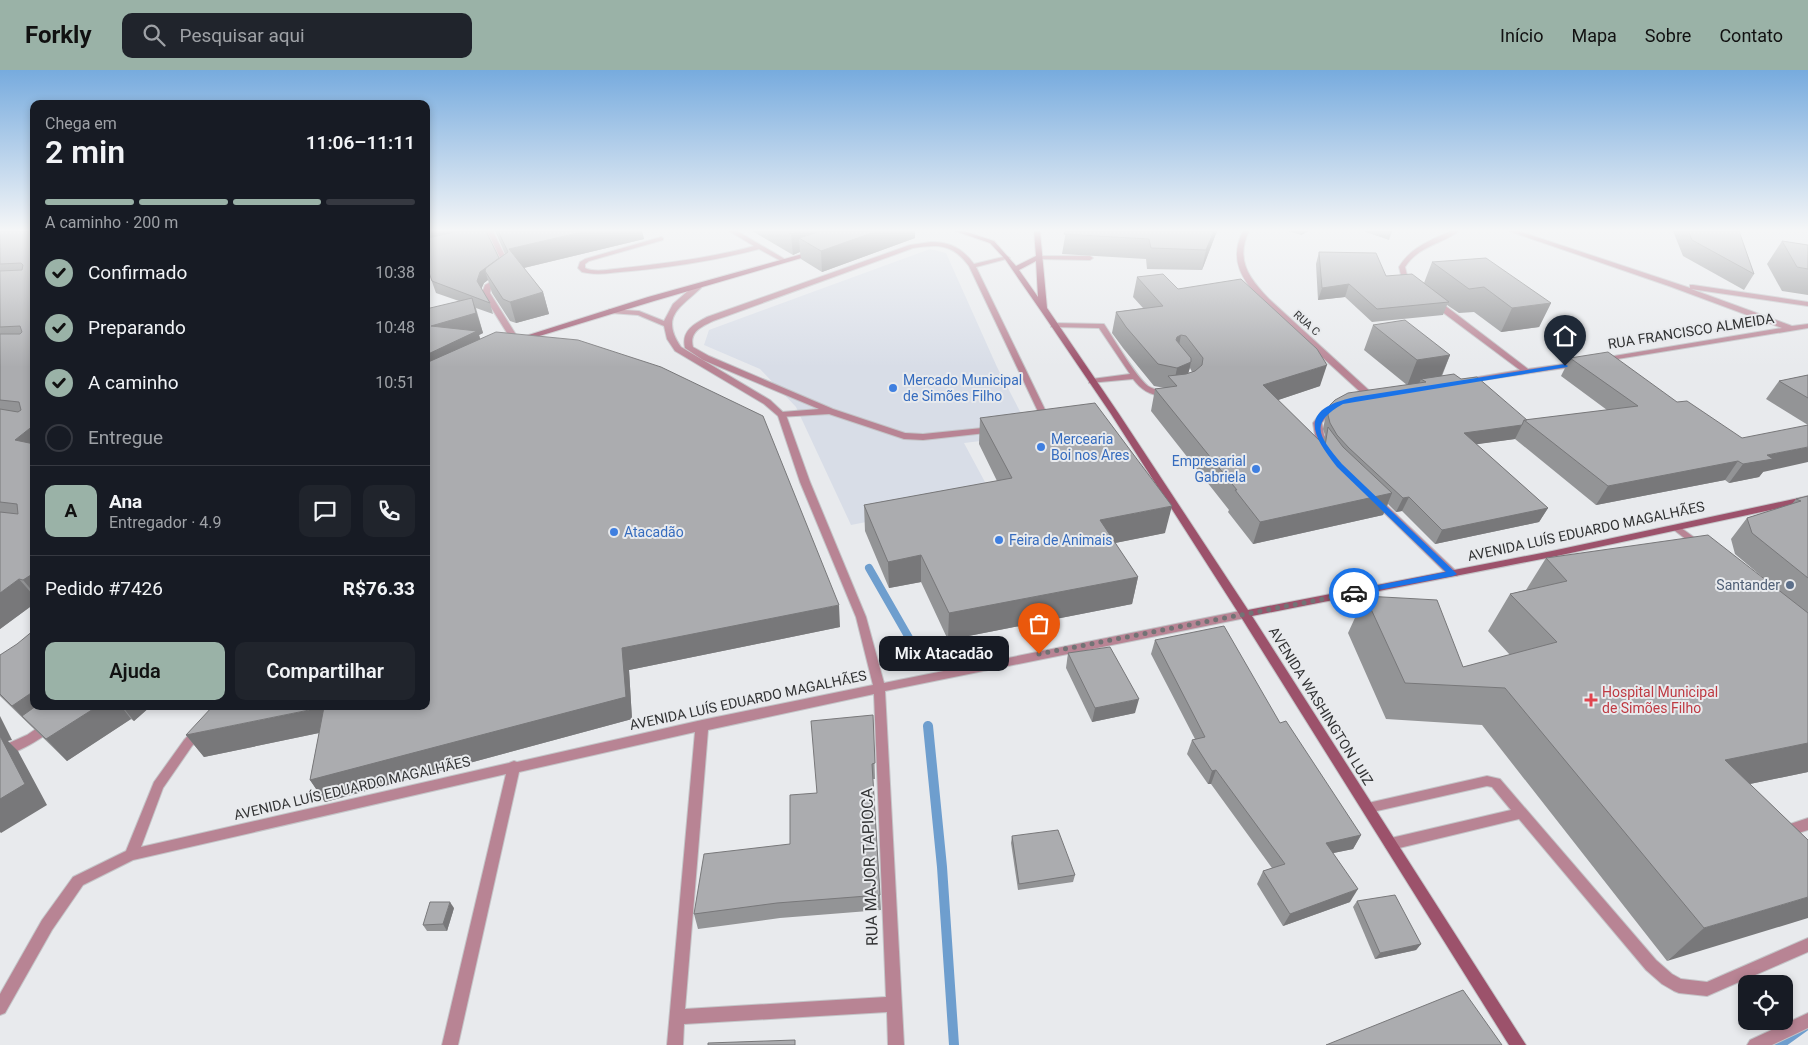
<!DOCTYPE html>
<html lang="pt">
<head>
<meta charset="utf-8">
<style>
  body { margin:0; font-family:Roboto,sans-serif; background:#20242c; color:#f1f3f6; height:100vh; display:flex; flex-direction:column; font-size:19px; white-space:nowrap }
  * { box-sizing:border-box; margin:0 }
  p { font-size:16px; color:#9ea1a6 }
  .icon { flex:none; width:28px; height:28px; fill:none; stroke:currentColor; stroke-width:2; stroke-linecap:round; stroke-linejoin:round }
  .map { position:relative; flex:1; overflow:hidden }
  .details { position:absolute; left:30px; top:30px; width:400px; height:610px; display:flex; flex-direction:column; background:#171b24; border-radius:10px; box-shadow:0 2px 8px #0003 }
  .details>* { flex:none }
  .buttons { position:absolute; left:1738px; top:905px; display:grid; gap:10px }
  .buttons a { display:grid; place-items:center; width:55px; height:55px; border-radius:10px; background:#171b24; box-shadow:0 2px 8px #0003; font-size:25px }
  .pin { position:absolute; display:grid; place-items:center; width:42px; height:42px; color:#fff; margin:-51px -21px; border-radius:50% 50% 50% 0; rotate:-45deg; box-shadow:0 0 5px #0007 }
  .pin .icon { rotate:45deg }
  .courier { position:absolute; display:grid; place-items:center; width:50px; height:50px; margin:-25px; border:4px solid #1a73e8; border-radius:50%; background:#fff; color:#222; box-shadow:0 1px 6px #0007 }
  .bubble { position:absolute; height:35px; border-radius:10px; background:#171b24; box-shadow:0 2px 8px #0003; font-size:16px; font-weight:600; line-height:35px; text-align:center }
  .overview em { font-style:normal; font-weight:600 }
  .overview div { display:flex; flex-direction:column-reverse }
  .overview { display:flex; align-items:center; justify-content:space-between; height:85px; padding:0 15px }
  h1 { font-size:32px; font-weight:600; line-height:38px }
  .bar { display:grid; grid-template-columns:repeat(4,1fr); gap:8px 5px; align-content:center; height:60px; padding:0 15px }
  .bar i { height:6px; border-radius:4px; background:#363941 }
  .bar .on { background:#9ab2a7 }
  .bar p { grid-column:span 4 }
  .line { display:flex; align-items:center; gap:12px; padding:0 15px; border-top:1px solid #363941 }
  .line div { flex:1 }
  .round { display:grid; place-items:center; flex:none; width:52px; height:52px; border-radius:10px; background:#20242c }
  ol { padding:0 15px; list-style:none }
  li { display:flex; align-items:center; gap:15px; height:55px }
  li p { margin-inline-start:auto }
  li .icon { padding:5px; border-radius:50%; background:#9ab2a7; color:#111; stroke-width:4 }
  li:last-child { color:#9ea1a6 }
  li i { width:28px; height:28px; border:2px solid #363941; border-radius:50% }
  .primary-button { display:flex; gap:10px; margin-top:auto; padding:10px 15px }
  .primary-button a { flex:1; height:58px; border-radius:10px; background:#9ab2a7; color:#111; font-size:20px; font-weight:600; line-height:58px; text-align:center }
  .primary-button a+a { background:#20242c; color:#f1f3f6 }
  header { display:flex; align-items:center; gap:30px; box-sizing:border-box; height:70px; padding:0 25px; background:#9ab2a7; color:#111 }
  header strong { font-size:24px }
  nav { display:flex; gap:28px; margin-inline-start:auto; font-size:18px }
  .search { width:350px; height:45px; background:#20242c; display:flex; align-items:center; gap:12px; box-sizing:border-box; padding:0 18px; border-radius:10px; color:#9ea1a6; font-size:19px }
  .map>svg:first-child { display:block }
  .built { fill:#d8dde7 }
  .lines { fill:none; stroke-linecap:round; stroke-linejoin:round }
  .stream-far1 { stroke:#6e9ece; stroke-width:8 }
  .stream { stroke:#6e9ece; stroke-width:10 }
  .lane-casing { stroke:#c4c5c8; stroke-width:2 }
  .street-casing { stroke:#c4c5c8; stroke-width:2 }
  .secondary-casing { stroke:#c4c5c8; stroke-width:2 }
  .lane { fill:#b88494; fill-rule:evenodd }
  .street { fill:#b88494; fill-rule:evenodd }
  .secondary { fill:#9c526b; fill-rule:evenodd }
  .wall { fill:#939496; fill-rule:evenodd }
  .shaded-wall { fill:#78787a }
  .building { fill:#abacaf; stroke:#78787a }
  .route { fill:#1a73e8 }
  .done { stroke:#727375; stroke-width:5; stroke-dasharray:0 9 }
  .shop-dot { fill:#3f7fe0; stroke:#e8eaed; stroke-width:2 }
  .service-dot { fill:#5c6f8a; stroke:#e8eaed; stroke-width:2 }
  .health-dot { fill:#e0444e; stroke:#e8eaed; stroke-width:2 }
  .labels { text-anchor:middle; stroke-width:4; stroke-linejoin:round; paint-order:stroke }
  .far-street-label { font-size:11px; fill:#323334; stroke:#e8eaed }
  .street-label { font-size:14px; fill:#323334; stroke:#e8eaed }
  .shop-label { font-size:14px; fill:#366cbe; stroke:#e8eaed; text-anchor:start }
  .service-label { font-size:14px; fill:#4e5e75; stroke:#e8eaed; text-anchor:end }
  .health-label { font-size:14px; fill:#be3a42; stroke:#e8eaed; text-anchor:start }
  .near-street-label { font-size:16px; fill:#323334; stroke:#e8eaed }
</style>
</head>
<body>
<header>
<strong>Forkly</strong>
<div class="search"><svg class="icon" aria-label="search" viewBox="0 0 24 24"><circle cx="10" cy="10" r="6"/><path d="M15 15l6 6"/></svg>Pesquisar aqui</div>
<nav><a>Início</a><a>Mapa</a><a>Sobre</a><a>Contato</a></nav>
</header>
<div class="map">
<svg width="1808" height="975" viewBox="0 0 1808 975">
  <rect width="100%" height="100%" fill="#e8eaed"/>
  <!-- built -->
  <polygon class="built" points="930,179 946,183 997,297 1027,355 1091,358 964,373 993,427 851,455 796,337 760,299 704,275 709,260"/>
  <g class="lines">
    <!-- stream-far1 -->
    <polyline class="stream-far1" points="869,498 920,587"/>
    <!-- stream -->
    <g class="stream">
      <polyline points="928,656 942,797 954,975"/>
      <polyline points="1779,975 1808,954"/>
    </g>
    <!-- lane casing -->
    <g class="lane-casing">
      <g id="lane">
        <path d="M 729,161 L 737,161 L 788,191 L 783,192 L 759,179 C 717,190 674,197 631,201 C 615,202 598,206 582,202 L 578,198 L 580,192 L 585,189 L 661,167 L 663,168 L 663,170 L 589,191 L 585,194 L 585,198 C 595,203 611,199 623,198 C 667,193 711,188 754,176 Z"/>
        <path d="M 931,172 C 950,172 962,178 974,194 L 1007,186 L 1010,188 L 976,197 L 1051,352 L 1050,354 L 1044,354 L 1043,352 L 969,196 C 953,174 939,174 913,178 L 713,251 C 701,257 689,262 693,277 L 709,286 L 833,339 L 905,363 L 923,364 L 992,357 L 995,358 L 996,360 L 995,362 L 923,370 L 904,369 L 829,344 L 779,347 L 778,345 L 782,342 L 819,339 L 703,290 L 685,278 C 681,261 694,254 707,247 L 910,175 Z"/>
        <polygon points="1036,186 1090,186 1093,188 1090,190 1038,189 1035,187"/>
        <path d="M 1051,253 L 1104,254 C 1114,269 1136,307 1148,316 C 1155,321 1164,319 1170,323 L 1169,325 C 1154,328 1142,321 1133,309 L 1089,313 L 1089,309 L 1092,309 L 1130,304 L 1099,258 L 1054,257 L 1051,257 Z"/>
        <polygon points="1487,706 1500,709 1656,890 1672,904 1681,909 1707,912 1808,868 1808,882 1707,926 1679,923 1674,921 1662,914 1646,900 1519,749 1391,780 1386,778 1384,774 1386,770 1391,768 1511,740 1492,717 1487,716 1368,743 1364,742 1362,738 1364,734 1368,733"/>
        <polygon points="1808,748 1808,760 1783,768 1778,766 1777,762 1778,758"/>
      </g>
    </g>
    <!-- street casing -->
    <g class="street-casing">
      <g id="street">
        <polygon points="487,161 493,161 511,198 510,199 505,198"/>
        <path d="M 1243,161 L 1249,161 C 1235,190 1249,208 1269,229 L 1373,324 L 1373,328 L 1367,328 L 1263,233 C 1243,210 1228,191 1243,161 Z"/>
        <path d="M 1451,161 L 1459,161 C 1442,174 1418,176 1405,197 L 1407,205 L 1417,215 L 1410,217 L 1401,205 L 1399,197 C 1411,177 1431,170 1451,161 Z"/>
        <polygon points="1509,161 1518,161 1690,218 1690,215 1693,215 1808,232 1808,236 1691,219 1792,256 1808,254 1808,258 1599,292 1598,290 1602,288 1782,258 1669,216"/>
        <polygon points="501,206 505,208 491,218 490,223 520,271 516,273 512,271 482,223 485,215"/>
        <path d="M 696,214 L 703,216 C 682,237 659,245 681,277 L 770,330 L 786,345 L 810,412 L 866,547 L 884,613 L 1245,540 L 1249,541 L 1250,544 L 1249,547 L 1245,548 L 885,621 L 904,975 L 888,975 L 887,942 L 684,954 L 683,975 L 667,975 L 695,662 L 519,702 L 458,975 L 442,975 L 506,704 L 133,790 L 83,815 L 52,860 L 5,943 L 0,945 L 0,924 L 42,850 L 73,807 L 126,781 L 154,712 L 184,670 L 196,657 L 200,655 L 204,657 L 206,660 L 192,676 L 163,718 L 141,777 L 509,693 L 514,691 L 517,692 L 702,650 L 873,615 L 856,547 L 800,412 L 778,346 L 764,334 L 675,281 L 667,269 L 664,256 L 638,245 L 610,243 L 606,241 L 610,239 L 639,241 L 664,251 L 673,234 ZM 874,624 L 886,927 L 685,939 L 708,660 Z"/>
        <polygon points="1433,231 1439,231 1528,299 1578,292 1582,294 1578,296 1463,313 1462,311 1466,309 1520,300 1433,235"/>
        <polygon points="1341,329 1345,332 1344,334 1328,345 1322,353 1324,365 1333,383 1329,386 1326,385 1315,365 1313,353 1322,341"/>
        <polygon points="1376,427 1379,428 1457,502 1458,504 1457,506 1449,506 1373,432 1371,430 1373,428"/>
        <polygon points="1677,455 1702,473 1704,475 1702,477 1696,477 1674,460 1672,458 1674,456"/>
        <path d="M 49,650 L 53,652 L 55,655 C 47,668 15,683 0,688 L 0,677 L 27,665 Z"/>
        <polygon points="1808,943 1808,958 1772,975 1747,975 1750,970"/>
      </g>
    </g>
    <!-- secondary casing -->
    <g class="secondary-casing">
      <g id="secondary">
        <path d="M 955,161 L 964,161 L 994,171 L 1016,196 L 1036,186 L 1034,161 L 1040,161 L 1047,238 L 1119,344 L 1248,540 L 1552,481 L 1808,426 L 1808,432 L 1552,487 L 1252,546 L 1526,975 L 1509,975 L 1241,547 L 1111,344 L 1041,241 L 1005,189 L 990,173 ZM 1036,191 L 1038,227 L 1019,200 Z"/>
        <polygon points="813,181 815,182 815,184 654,231 523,271 517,271 516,269 648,227"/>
      </g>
    </g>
    <!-- lane -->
    <use href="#lane" class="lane"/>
    <!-- street -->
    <use href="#street" class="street"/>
    <!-- secondary -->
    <use href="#secondary" class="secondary"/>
  </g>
  <!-- wall -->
  <g class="wall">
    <polygon points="0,161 34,161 34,534 0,559"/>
    <polygon points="426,161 499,188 505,184 495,161 642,161 644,169 524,198 543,222 549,244 516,253 510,251 492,223 488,210 484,213 481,219 490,233 493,244 476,238 483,263 479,265 480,269 840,557 629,600 632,649 325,732 310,710 319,663 204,687 186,665 426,636 459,231 436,223 426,195 429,172 427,172 426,169"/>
    <polygon points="752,161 915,161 915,168 822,202 801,189 800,182 793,185"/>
    <polygon points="1066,161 1217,161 1202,200 1147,199 1146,189 1062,184"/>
    <polygon points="1288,161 1309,161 1301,165"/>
    <polygon points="1363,161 1392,161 1389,170"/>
    <polygon points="1673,161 1739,161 1754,204 1744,220 1683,186"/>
    <polygon points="1782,171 1808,175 1808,225 1782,221 1767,194"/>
    <polygon points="1319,182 1386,206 1424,213 1432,192 1551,233 1539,257 1501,262 1474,242 1459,243 1447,235 1443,245 1372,252 1345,227 1318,230 1316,194"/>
    <path d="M 1137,207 L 1178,219 L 1320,316 L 1278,330 L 1322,373 L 1325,365 L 1323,359 L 1325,349 L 1330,335 L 1407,315 L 1364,280 L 1373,255 L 1450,285 L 1442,306 L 1461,309 L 1527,350 L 1607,340 L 1561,306 L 1570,288 L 1763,402 L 1759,407 L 1729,413 L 1725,410 L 1596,435 L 1515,369 L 1476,374 L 1548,438 L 1539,452 L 1435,474 L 1402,441 L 1396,442 L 1388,434 L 1383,445 L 1253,474 L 1228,442 L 1229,440 L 1151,341 L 1155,319 L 1165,318 L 1154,316 L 1123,278 L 1112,263 L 1116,242 L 1143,238 L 1133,227 ZM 1190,298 L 1192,302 L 1188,303 Z"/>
    <polygon points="1808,305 1808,355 1766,329 1779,311"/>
    <polygon points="980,348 1165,463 1115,473 1138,507 1132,534 948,570 921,512 889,518 865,461 864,435 997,411 979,374"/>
    <polygon points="1808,426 1808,702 1750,714 1808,770 1667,891 1482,655 1386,649 1348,563 1365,526 1463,597 1510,585 1488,561 1510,524 1526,520 1546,488 1767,511 1735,484 1731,469 1747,448 1792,434 1796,429"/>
    <polygon points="1155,570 1280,653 1361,765 1353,779 1333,783 1350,832 1283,856 1257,814 1263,801 1272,798 1211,714 1208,714 1187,684 1192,670 1195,669 1151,584"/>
    <polygon points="1068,583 1135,643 1092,652 1066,598"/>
    <polygon points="0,585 34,636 151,636 134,651 131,649 67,691 0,626"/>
    <polygon points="873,645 875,709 873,709 881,840 780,848 698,859 694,844 790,774 817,723"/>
    <polygon points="1012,766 1075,805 1073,812 1018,820 1011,773"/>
    <polygon points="1357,831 1421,874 1416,880 1375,889 1353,837"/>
    <polygon points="454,838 447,861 427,861 423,855"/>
  </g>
  <!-- shaded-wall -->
  <g class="shaded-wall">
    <polygon points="426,161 478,161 428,168 429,172 427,172 426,168"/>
    <polygon points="586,161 642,161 644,169 515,200 509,179"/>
    <polygon points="800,161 865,161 799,168 800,182 793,185 791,164"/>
    <polygon points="877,161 915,161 915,168 822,202 821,181"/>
    <polygon points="1214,161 1217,161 1202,200 1206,180"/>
    <polygon points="1302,161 1309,161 1301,165"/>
    <polygon points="499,189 485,201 488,210 484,213 480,222 477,211 480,202"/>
    <polygon points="1349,214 1345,227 1318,230 1322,218"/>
    <polygon points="543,222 549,244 516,253 510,232"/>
    <polygon points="472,228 483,263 479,265 484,281 426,309 426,285 431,256"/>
    <polygon points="1551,233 1539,257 1501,262 1512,238"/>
    <polygon points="1181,265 1177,286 1172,288 1177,267"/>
    <polygon points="1450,285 1439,311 1421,309 1419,314 1407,316 1417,290"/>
    <polygon points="1191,292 1186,313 1177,316 1174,313 1177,298"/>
    <polygon points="1327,295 1320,316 1257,337 1263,315"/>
    <polygon points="34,355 34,390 15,370"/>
    <polygon points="1522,355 1515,369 1457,377 1464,363"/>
    <polygon points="1808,377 1808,392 1763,402 1759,407 1729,413 1743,394 1767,385"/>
    <polygon points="1738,391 1725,410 1596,435 1608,416"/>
    <polygon points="1392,423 1383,445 1253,474 1260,452"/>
    <polygon points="1409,427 1402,441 1396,442 1403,428"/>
    <polygon points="1172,436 1165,463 1095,477 1100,450"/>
    <polygon points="1548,438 1539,452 1435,474 1442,460"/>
    <polygon points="921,485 921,512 889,518 888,492"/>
    <polygon points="34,503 34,523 23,510"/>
    <polygon points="1138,507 1132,534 948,570 949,543"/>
    <polygon points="19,509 34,526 34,534 0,559 0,523"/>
    <polygon points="839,535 840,557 629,600 632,649 325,732 310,710 622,578"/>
    <polygon points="34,621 34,636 63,636 22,646 33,658 12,636"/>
    <polygon points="1139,629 1135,643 1092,652 1095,638"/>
    <polygon points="98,636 121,636 131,649 67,691 46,669"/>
    <polygon points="122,636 151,636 134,651"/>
    <polygon points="324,637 338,659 204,687 186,665"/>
    <polygon points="0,646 12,670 8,671 18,681 47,735 1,763 0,762"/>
    <polygon points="1808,673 1808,702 1691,726 1725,690"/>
    <polygon points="1216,700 1211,714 1208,714 1212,701"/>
    <polygon points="1361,765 1353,779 1319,786 1326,773"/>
    <polygon points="1358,819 1350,832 1283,856 1290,844"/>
    <polygon points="1808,827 1808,848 1667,891 1704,858"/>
    <polygon points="450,832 454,838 447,861 443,854"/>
    <polygon points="1421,874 1416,880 1375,889 1380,883"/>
  </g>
  <!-- building -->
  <g class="building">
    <polygon points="0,161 34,161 34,355 15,370 34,374 34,503 23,510 19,509 0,523 0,442 18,444 17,434 0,432 0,339 18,342 21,340 19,332 0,330 0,264 20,264 22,262 20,256 0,257 0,201 22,200 23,195 21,193 0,194"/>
    <polygon points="460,161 486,161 499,188 480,202 477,211 490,233 432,211 426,194 426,173 430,172 428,168"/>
    <polygon points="498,161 586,161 509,179 543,222 510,232 503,229 485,201 486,198 508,182"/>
    <polygon points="786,161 800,161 791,164"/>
    <polygon points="822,161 877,161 821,181 799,168"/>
    <polygon points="1066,161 1214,161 1206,180 1151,178 1149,169 1064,164"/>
    <polygon points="1688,161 1739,161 1754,204 1692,170"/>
    <polygon points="1782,171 1808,175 1808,199 1797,197"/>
    <polygon points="1319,182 1376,183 1386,206 1412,204 1449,232 1377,239 1349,214 1322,218"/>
    <polygon points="1486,188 1551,233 1512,238 1484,217 1469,219 1432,192"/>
    <polygon points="1163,204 1178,219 1241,209 1317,279 1327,295 1263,315 1325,376 1328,357 1343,377 1392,423 1260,452 1235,420 1237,420 1155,319 1177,316 1168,306 1186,304 1195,301 1202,295 1203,288 1186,266 1181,265 1177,267 1176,270 1191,288 1191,292 1177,298 1158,294 1126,257 1116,242 1163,236 1137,207"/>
    <polygon points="472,228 476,243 431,256 477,261 426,285 426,239"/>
    <polygon points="1405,250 1450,285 1417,290 1373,255"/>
    <polygon points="496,262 578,270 661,297 763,346 839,535 622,578 626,627 310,710 324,637 186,665 213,636 426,636 426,293"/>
    <polygon points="1608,282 1677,332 1687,331 1742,368 1808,355 1808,377 1767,385 1773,389 1743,394 1738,391 1608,416 1524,350 1638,336 1570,288"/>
    <polygon points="1454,304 1461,309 1477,307 1527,350 1524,350 1522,355 1464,363 1548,438 1442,460 1409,427 1403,428 1349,378 1337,365 1330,353 1328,345 1330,335 1335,330 1348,323 1426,312 1421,309"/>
    <polygon points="1808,305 1808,328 1779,311"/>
    <polygon points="1095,333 1172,436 1100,450 1138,507 949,543 921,485 888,492 864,435 1012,408 980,348"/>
    <polygon points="1808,426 1808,508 1752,463 1747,448 1801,431 1796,429"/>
    <polygon points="1708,465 1808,543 1808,673 1725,690 1808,770 1808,827 1704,858 1505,618 1405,613 1365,526 1437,530 1463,597 1557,572 1510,524 1567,511 1546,488"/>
    <polygon points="1224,556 1280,653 1286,651 1361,765 1326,773 1358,819 1290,844 1263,801 1285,794 1216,700 1212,701 1192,670 1205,667 1155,570"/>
    <polygon points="34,560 34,621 12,636 0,624 0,585 17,574"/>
    <polygon points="1110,577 1139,629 1095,638 1068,583"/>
    <polygon points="36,636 98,636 46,669 22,646"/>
    <polygon points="873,645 875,693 872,694 880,825 777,833 694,844 704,784 790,774 790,725 817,723 811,651"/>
    <polygon points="0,666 25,714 0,729"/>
    <polygon points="1058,760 1075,805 1019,814 1012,766"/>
    <polygon points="1395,825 1421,874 1380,883 1357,831"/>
    <polygon points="430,832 450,832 443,854 423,855"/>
    <polygon points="1463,920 1502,975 1326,975"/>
    <polygon points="795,970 795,975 708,975 708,973"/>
  </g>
  <!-- sky -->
  <linearGradient id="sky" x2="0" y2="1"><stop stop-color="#77abde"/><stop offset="0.54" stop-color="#f5f6f7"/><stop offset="1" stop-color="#f5f6f7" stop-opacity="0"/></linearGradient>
  <rect width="1808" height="297" fill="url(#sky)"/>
  <!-- route -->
  <path class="route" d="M 1565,294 L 1568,296 L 1567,297 L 1343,334 C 1307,354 1320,367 1342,394 L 1457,504 L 1453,506 L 1351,525 L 1350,523 L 1354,520 L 1446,502 L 1337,397 C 1308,361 1301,339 1355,327 Z"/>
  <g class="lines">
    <!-- done -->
    <polyline class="done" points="1039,584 1354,523"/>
  </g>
  <!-- markers -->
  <g class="shop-dot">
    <circle cx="893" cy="318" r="5"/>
    <circle cx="1041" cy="377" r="5"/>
    <circle cx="1256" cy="399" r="5"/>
    <circle cx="614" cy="462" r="5"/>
    <circle cx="999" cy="470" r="5"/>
  </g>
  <circle class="service-dot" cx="1790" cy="515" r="5"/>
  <path class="health-dot" d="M1588.5 622.5h5v5h5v5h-5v5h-5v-5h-5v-5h5z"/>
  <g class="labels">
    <!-- far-street labels -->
    <g class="far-street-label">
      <text transform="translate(1307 253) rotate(42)" y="4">RUA C</text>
    </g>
    <!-- street labels -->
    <g class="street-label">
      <text transform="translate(1691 261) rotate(-9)" y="5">RUA FRANCISCO ALMEIDA</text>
      <text transform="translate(1586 461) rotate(-12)" y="5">AVENIDA LUÍS EDUARDO MAGALHÃES</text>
      <text transform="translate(748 630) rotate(-12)" y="5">AVENIDA LUÍS EDUARDO MAGALHÃES</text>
      <text transform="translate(1321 636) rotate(58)" y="5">AVENIDA WASHINGTON LUIZ</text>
      <text transform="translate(352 718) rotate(-13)" y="5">AVENIDA LUÍS EDUARDO MAGALHÃES</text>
    </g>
    <!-- shop labels -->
    <g class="shop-label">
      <text x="903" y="315">Mercado Municipal<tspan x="903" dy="16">de Simões Filho</tspan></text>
      <text x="1051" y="374">Mercearia<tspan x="1051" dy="16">Boi nos Ares</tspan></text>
      <text x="1246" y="396" text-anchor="end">Empresarial<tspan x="1246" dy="16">Gabriela</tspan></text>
      <text x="624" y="467">Atacadão</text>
      <text x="1009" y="475">Feira de Animais</text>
    </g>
    <!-- service labels -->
    <g class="service-label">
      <text x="1780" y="520">Santander</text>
    </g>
    <!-- health labels -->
    <g class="health-label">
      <text x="1602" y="627">Hospital Municipal<tspan x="1602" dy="16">de Simões Filho</tspan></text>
    </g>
    <!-- near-street labels -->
    <g class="near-street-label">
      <text transform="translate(869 797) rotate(-92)" y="6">RUA MAJOR TAPIOCA</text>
    </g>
  </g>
</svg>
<div class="buttons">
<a><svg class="icon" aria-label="locate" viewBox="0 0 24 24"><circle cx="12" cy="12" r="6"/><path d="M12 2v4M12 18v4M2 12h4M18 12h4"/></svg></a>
</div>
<div class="pin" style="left:1039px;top:584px;background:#ea580c"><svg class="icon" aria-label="bag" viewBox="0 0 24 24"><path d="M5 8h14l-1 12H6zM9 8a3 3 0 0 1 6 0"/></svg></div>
<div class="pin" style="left:1565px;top:296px;background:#1f2937"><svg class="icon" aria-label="home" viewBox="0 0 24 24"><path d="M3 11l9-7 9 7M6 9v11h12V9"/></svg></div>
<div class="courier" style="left:1354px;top:523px"><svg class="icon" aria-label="car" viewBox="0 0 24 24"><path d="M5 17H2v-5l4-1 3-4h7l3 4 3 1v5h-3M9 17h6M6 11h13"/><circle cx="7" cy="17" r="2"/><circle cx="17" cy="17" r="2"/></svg></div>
<div class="bubble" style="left:879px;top:566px;width:130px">Mix Atacadão</div>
<section class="details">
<div class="overview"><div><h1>2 min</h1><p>Chega em</p></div><em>11:06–11:11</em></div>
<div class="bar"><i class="on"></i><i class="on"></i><i class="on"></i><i></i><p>A caminho · 200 m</p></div>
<ol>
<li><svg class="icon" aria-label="check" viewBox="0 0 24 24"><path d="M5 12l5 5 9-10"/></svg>Confirmado<p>10:38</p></li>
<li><svg class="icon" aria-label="check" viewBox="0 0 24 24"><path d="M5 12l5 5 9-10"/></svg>Preparando<p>10:48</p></li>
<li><svg class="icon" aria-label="check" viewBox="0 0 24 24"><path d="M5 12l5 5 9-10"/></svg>A caminho<p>10:51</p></li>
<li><i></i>Entregue</li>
</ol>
<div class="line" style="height:90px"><b class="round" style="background:#9ab2a7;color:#111">A</b><div><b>Ana</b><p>Entregador · 4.9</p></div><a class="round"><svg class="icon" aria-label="chat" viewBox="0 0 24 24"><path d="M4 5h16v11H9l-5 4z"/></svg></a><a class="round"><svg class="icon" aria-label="phone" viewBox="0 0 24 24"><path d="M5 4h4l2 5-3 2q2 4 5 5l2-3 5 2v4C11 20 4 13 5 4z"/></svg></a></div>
<div class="line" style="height:65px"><div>Pedido #7426</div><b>R$76.33</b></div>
<div class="primary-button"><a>Ajuda</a><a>Compartilhar</a></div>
</section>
</div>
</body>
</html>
